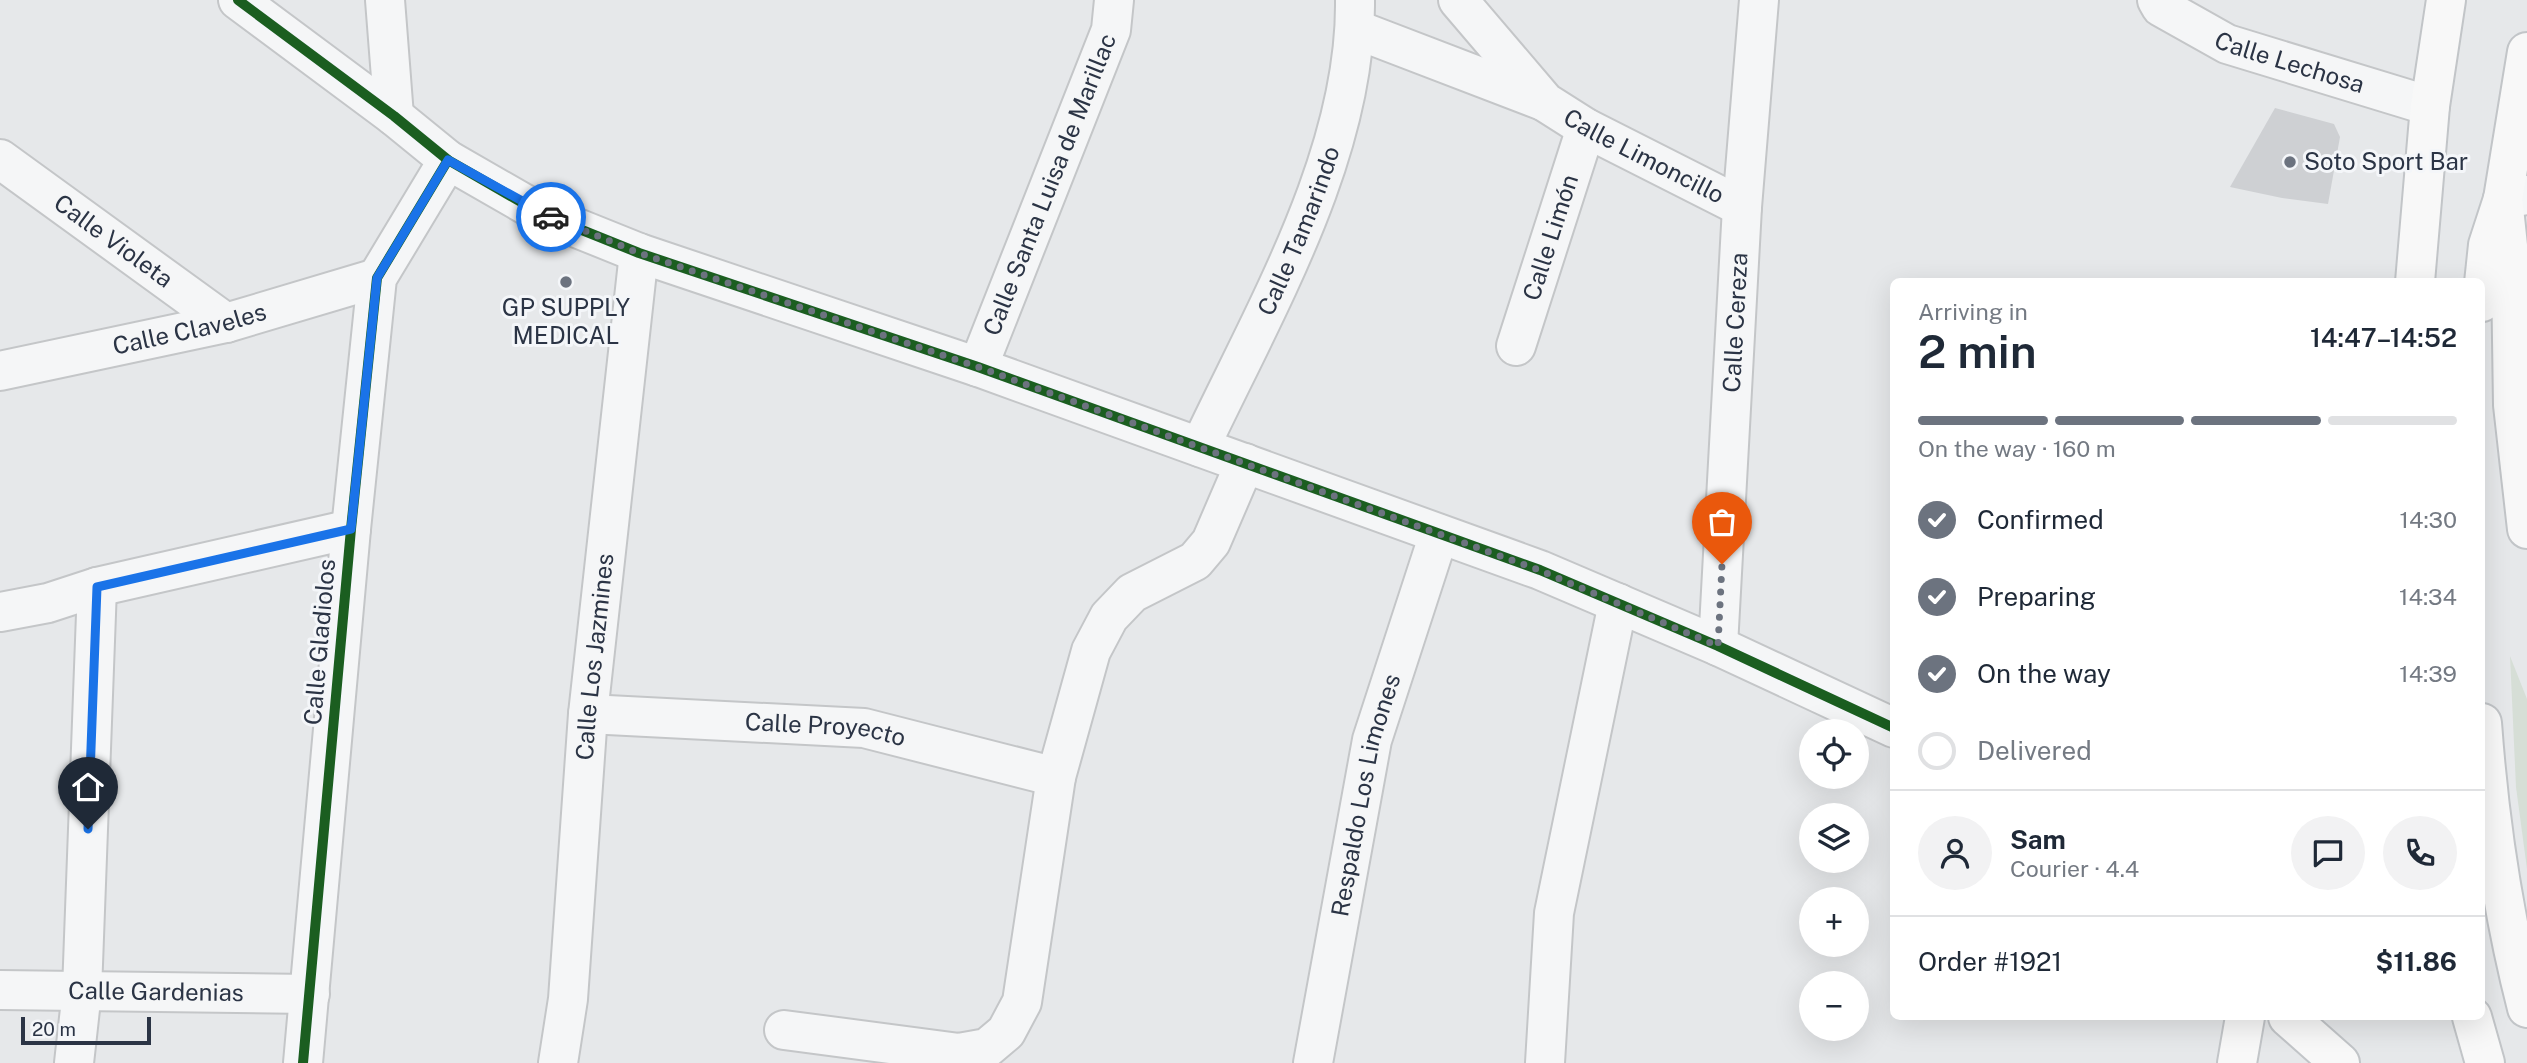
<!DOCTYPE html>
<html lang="en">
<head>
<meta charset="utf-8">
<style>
  body { margin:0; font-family:"Public Sans",sans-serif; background:#f2f2f3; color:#1f2937; height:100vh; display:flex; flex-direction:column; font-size:26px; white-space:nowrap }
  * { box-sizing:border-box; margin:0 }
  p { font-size:23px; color:#747a83 }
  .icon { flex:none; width:38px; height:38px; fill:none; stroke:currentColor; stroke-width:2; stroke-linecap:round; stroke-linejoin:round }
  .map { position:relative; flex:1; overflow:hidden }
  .panel { position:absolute; left:1890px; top:278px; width:595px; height:742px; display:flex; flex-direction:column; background:#fff; border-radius:10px; box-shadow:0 7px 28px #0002 }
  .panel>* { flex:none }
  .tools { position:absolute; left:1799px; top:719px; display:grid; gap:14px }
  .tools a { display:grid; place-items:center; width:70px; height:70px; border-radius:50%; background:#fff; box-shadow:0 7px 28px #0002; font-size:35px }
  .scale { position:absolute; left:21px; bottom:18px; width:130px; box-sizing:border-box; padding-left:7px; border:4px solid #2b3445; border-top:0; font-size:19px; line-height:24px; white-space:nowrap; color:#2b3445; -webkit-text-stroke:5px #f4f6f9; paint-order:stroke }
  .pin { position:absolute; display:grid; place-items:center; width:60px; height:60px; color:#fff; margin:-72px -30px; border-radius:50% 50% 50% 0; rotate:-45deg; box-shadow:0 0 7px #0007 }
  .pin .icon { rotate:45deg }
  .courier { position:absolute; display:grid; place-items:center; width:70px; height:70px; margin:-35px; border:5px solid #1a73e8; border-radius:50%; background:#fff; color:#222; box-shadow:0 2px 9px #0007 }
  .overview em { font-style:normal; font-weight:600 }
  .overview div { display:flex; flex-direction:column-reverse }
  .overview { display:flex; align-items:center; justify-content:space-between; height:119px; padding:0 28px }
  h1 { font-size:46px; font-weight:600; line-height:52px }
  .bar { display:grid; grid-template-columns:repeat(4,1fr); gap:10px 7px; align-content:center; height:84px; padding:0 28px }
  .bar i { height:9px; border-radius:5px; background:#e0e1e3 }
  .bar .current { background:#6c737f }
  .bar p { grid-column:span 4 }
  .line { display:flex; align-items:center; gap:18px; padding:0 28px; border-top:2px solid #e0e1e3 }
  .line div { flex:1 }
  .round { display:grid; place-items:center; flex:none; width:74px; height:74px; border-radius:37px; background:#f2f2f3 }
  ol { padding:0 28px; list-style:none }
  li { display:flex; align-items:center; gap:21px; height:77px }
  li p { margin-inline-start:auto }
  li .icon { padding:7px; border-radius:50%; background:#6c737f; color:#fff; stroke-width:4 }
  li:last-child { color:#747a83 }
  li i { width:38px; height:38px; border:4px solid #e0e1e3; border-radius:50% }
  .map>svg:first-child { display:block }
  .green { fill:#d6ded6 }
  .building { fill:#ced0d3 }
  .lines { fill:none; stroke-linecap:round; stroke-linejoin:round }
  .minor-casing { stroke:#c4c6c8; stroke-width:42 }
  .major-casing { stroke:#c2c5c8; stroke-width:42 }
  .minor { stroke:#f5f6f7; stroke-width:38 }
  .major { stroke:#f8f8f8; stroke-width:38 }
  .cycleway-casing { stroke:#f4f6f9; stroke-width:15 }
  .cycleway { stroke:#1b5e20; stroke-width:10 }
  .done { stroke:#6c737f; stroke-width:7; stroke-dasharray:0 12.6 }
  .route { stroke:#1a73e8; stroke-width:9 }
  .poi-dot { fill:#6c737f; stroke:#f4f6f9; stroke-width:2.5 }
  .labels { text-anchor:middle; stroke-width:6; stroke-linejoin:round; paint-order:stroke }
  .street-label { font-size:24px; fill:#2b3445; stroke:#f4f6f9 }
  .poi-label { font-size:24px; fill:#2b3445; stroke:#f4f6f9; text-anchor:start }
</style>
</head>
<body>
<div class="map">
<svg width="2527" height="1063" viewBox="0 0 2527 1063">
  <rect width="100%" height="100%" fill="#e6e8ea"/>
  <!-- green -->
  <polygon class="green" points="2510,656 2527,699 2527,869 2516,787"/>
  <!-- building -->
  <polygon class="building" points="2275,108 2334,124 2340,137 2328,204 2282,198 2230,187"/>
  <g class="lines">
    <!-- minor casing -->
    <g class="minor-casing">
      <g id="minor">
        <polyline points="238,0 394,116 448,160 542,214 639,253 978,367 1540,570 1718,646 1894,728"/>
        <polyline points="385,0 394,116"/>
        <path id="s1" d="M 1458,0 L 1545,102 L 1586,128 L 1742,207"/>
        <path id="s2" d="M 2157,0 L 2161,7 L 2227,44 L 2430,106"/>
        <polyline points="1355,29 1543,101"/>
        <path id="s3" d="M 0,159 L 226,323"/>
        <polyline points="2503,199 2527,195"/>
        <path id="s4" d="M 1516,346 L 1586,128"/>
        <path id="s5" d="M 978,367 L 1111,30 L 1114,0"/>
        <path id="s6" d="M 0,371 L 226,323 L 377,278"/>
        <path id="s7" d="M 1200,447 C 1264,311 1357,154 1355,0"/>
        <polyline points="0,612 48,603 97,587 351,529"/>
        <path id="s8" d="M 1718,646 L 1742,207 L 1759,0"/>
        <path id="s9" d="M 588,714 L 864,728 L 1056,777"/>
        <path id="s10" d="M 0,990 L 310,994"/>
        <polyline points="784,1030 959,1053 987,1048 1006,1032 1022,1002 1056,777 1091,651 1109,617 1132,593 1195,561 1211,542 1245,463"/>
        <polyline points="74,1063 82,991 97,587"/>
        <polyline points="303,1063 351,529 377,278 448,160"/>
        <path id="s11" d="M 558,1063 L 568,999 L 588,714 L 639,253"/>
        <path id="s12" d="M 1313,1063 L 1372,740 L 1439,534"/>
        <polyline points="1545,1063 1554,913 1618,603"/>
      </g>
    </g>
    <!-- major casing -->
    <g class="major-casing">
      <g id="major">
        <polyline points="2503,199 2511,274 2513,405 2527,529"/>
        <polyline points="2415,282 2430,106 2446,0"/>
        <polyline points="2482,302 2488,245 2503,199 2527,52"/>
        <path d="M 2482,723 C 2489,819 2503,915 2527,1008"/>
        <polyline points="2288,1017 2340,1063"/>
        <polyline points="2472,1017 2485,1063"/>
        <polyline points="2237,1063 2245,1017"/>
      </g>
    </g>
    <!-- minor -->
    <use href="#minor" class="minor"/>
    <!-- major -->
    <use href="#major" class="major"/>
    <!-- cycleway casing -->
    <g class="cycleway-casing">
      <g id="cycleway">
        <polyline points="238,0 394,116 448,160 542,214 639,253 978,367 1540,570 1718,646 1894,728"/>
        <polyline points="303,1063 351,529 377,278 448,160"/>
      </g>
    </g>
    <!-- cycleway -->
    <use href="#cycleway" class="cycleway"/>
  </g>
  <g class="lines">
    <!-- done -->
    <polyline class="done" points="551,217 639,253 978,367 1539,570 1718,646 1722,564"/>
    <!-- route -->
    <polyline class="route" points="88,829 97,587 351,529 377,278 448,160 551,217"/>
  </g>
  <!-- markers -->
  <g class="poi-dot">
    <circle cx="2290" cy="162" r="7"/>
    <circle cx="566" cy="282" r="7"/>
  </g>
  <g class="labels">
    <!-- street labels -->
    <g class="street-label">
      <text dy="8" stroke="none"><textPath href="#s2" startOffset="149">Calle Lechosa</textPath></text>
      <text dy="8" stroke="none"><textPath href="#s1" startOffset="247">Calle Limoncillo</textPath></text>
      <text dy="8" stroke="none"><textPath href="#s5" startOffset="196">Calle Santa Luisa de Marillac</textPath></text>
      <text dy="8" stroke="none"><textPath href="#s7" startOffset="238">Calle Tamarindo</textPath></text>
      <text dy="8" stroke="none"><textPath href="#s4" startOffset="114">Calle Limón</textPath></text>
      <text dy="8" stroke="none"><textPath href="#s3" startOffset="140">Calle Violeta</textPath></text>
      <text dy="8" stroke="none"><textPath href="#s8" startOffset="324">Calle Cereza</textPath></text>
      <text dy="8" stroke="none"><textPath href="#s6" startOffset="194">Calle Claveles</textPath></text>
      <text transform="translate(320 642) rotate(-85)" y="8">Calle Gladiolos</text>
      <text dy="8" stroke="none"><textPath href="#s11" startOffset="408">Calle Los Jazmines</textPath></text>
      <text dy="8" stroke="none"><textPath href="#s9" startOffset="238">Calle Proyecto</textPath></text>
      <text dy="8" stroke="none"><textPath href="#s12" startOffset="273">Respaldo Los Limones</textPath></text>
      <text dy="8" stroke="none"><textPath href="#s10" startOffset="156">Calle Gardenias</textPath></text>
    </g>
    <!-- poi labels -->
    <g class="poi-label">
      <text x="2304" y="170">Soto Sport Bar</text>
      <text x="566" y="316" text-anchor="middle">GP SUPPLY<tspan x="566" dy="28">MEDICAL</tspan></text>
    </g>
  </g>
</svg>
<div class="tools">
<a><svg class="icon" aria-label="locate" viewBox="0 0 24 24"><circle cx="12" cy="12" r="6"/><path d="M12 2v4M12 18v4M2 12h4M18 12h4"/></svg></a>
<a><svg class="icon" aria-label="layers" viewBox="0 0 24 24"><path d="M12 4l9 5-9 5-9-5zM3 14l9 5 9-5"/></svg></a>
<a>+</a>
<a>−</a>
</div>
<div class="scale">20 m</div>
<div class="pin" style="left:1722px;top:564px;background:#ea580c"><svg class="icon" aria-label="bag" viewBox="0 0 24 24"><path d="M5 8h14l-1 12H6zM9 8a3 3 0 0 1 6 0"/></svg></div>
<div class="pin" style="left:88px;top:829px;background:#1f2937"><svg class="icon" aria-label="home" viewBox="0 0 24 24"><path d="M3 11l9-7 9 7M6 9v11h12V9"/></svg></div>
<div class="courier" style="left:551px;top:217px"><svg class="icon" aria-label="car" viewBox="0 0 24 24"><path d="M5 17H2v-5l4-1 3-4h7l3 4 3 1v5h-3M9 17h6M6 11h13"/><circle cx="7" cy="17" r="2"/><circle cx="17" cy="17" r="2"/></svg></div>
<section class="panel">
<div class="overview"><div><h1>2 min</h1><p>Arriving in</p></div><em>14:47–14:52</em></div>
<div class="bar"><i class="current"></i><i class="current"></i><i class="current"></i><i></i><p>On the way · 160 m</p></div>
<ol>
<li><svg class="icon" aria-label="check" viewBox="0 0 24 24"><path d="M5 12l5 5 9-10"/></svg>Confirmed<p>14:30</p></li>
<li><svg class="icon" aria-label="check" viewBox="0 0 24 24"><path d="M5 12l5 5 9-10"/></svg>Preparing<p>14:34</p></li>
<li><svg class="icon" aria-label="check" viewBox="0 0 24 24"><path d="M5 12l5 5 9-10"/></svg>On the way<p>14:39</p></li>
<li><i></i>Delivered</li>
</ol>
<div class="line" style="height:126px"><a class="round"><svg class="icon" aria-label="person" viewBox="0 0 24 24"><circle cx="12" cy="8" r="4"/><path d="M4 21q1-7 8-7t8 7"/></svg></a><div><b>Sam</b><p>Courier · 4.4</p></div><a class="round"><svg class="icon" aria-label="chat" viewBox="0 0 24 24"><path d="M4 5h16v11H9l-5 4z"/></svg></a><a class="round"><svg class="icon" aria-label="phone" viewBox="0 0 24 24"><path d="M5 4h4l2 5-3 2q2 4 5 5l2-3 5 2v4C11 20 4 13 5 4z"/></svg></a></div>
<div class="line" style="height:91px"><div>Order #1921</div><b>$11.86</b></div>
</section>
</div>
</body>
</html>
